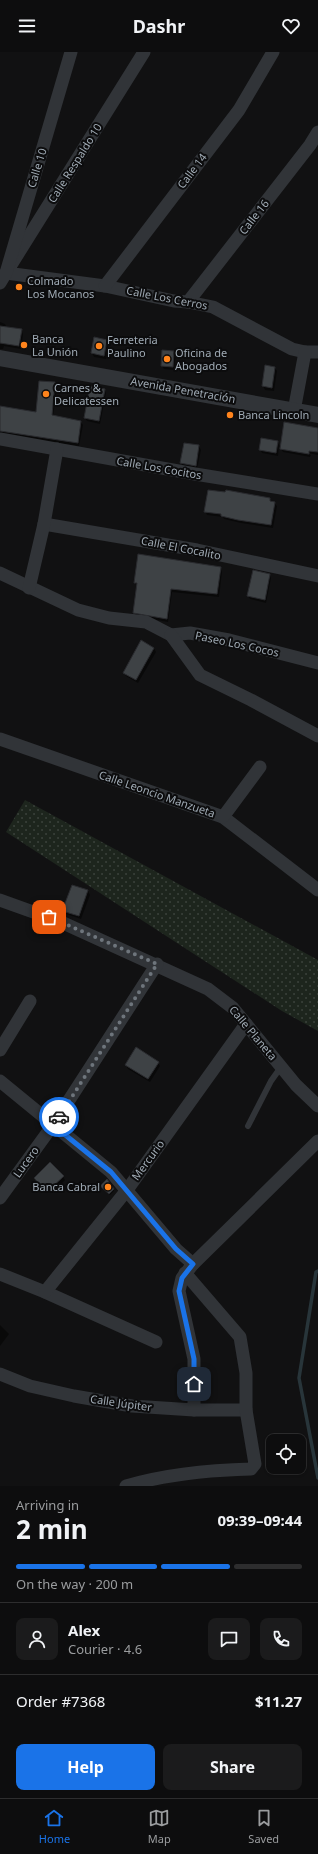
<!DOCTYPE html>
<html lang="en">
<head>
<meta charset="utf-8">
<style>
  body { margin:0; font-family:"Noto Sans",sans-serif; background:#1b1b1c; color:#f1f3f6; height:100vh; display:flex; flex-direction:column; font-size:15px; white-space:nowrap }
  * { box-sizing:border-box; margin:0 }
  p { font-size:13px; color:#9a9c9e }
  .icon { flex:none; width:22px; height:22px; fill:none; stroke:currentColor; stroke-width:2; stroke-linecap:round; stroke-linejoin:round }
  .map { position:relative; height:1434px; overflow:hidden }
  .details { display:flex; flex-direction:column; background:#0d0d0e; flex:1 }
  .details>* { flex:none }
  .buttons { position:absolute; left:266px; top:1382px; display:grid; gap:8px }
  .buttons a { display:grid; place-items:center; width:40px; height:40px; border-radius:8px; background:#0d0d0e; box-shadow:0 1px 3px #0004,0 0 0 1px #2d2d2e; font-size:20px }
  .pin { position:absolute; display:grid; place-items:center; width:34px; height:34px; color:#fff; margin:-17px; border-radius:8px; box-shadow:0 2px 6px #0006 }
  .courier { position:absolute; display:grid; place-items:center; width:40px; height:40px; margin:-20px; border:3px solid #1a73e8; border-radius:50%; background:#fff; color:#222; box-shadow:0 1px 5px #0007 }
  .overview em { font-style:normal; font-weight:700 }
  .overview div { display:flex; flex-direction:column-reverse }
  .overview { display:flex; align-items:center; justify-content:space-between; height:68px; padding:0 16px }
  h1 { font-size:26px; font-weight:700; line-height:30px }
  .bar { display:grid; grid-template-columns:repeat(4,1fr); gap:6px 4px; align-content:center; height:48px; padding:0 16px }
  .bar i { height:5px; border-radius:3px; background:#2d2d2e }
  .bar .selected { background:#1a73e8 }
  .bar p { grid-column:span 4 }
  .line { display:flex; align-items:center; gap:10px; padding:0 16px; border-top:1px solid #2d2d2e }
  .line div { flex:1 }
  .round { display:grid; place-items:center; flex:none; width:42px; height:42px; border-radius:8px; background:#1b1b1c }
  .cta { display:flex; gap:8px; margin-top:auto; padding:8px 16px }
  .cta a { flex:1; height:46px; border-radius:8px; background:#1a73e8; color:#fff; font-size:16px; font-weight:700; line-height:46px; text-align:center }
  .cta a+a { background:#1b1b1c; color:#f1f3f6 }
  header { display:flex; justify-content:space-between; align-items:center; height:52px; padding:0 16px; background:#0d0d0e; font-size:18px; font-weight:700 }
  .tabs { display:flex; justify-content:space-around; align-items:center; height:56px; border-top:1px solid #2d2d2e; background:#0d0d0e; font-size:11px; color:#9a9c9e }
  .tabs a { display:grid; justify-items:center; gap:2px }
  .tabs .selected { color:#1a73e8 }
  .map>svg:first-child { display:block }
  .grass { fill:url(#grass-dots) }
  .shadow { fill:#0007 }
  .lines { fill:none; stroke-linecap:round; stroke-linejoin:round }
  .stream { stroke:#28353a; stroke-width:3.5 }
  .building { fill:#3e4245; stroke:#2a2b2f }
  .service { stroke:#313438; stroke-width:6 }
  .minor { stroke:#313438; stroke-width:13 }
  .tertiary { stroke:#313438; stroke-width:16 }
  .done { stroke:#6e757c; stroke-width:4; stroke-dasharray:0 7.2 }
  .route { stroke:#1a73e8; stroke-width:5 }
  .poi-dot { fill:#ff841c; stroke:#0c0c0d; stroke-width:1.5 }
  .labels { text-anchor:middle; stroke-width:4; stroke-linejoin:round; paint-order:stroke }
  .street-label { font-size:11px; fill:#a0abb5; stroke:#0c0c0d }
  .poi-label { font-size:11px; fill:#a0abb5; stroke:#0c0c0d; text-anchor:start }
</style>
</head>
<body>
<header><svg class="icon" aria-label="menu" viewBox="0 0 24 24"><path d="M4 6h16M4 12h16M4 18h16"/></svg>Dashr<svg class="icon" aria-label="heart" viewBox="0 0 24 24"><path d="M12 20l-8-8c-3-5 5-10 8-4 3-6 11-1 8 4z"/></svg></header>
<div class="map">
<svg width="318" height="1434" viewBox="0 0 318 1434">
  <defs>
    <pattern id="grass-dots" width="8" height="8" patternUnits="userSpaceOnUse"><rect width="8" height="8" fill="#1d251d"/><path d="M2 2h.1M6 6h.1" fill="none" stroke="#3b423c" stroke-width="1.8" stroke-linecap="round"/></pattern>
  </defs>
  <rect width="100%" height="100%" fill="#111112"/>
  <!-- grass -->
  <polygon class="grass" points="25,748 318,908 318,979 282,959 6,780"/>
  <!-- shadow -->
  <g class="shadow">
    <polygon points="0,270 5,272 7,276 21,278 23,282 21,297 4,294 3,297 0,297"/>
    <polygon points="107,288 109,292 106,307 94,305 92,301"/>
    <polygon points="174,300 176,304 174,318 164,317 162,314"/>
    <polygon points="266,314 275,316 277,319 274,339 265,338 263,334"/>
    <polygon points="55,331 57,335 53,365 81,370 83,373 79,394 0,383 0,357 37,361"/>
    <polygon points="104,338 106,341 100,372 87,369 85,366"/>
    <polygon points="316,375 318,375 318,403 282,396 282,398 311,403 310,405 283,400 279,394 278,404 262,401 260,397 277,390 281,396 316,377"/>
    <polygon points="199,394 201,398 197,417 183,414 181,411"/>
    <polygon points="226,441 270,447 277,454 273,476 241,471 224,467 223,465 207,463 205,459"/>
    <polygon points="220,516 222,520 219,545 172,540 168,570 136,564 134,560 137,534 135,531"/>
    <polygon points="269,523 271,526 266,551 250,547 248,544"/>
    <polygon points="154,596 156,600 138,631 126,624 124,621"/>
    <polygon points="72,834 88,839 90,843 81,867 66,862 64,859"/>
    <polygon points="158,1011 160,1014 150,1030 128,1017 126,1013"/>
    <polygon points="63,1125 65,1128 52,1141 46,1135 44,1136 35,1126"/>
    <polygon points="102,1136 114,1137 114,1139 110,1143"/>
    <polygon points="0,1273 9,1282 0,1294"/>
  </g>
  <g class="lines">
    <!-- stream -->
    <polyline class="stream" points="318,1219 316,1220 299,1326 318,1426"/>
  </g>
  <!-- building -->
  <g class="building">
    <polygon points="0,274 22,277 19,294 0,291"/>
    <polygon points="94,285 107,288 104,304 91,301"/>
    <polygon points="162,298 174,299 173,315 161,314"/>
    <polygon points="265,313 275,315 272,336 262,334"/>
    <polygon points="39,329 55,330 52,363 81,369 78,391 0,379 0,354 36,360"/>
    <polygon points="90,334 105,337 99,369 84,366"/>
    <polygon points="284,370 318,376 318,400 309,399 309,402 280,397"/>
    <polygon points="261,386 278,389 276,401 259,398"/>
    <polygon points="184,391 199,393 196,414 180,411"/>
    <polygon points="208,438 225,440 226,438 270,446 270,449 275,450 271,473 238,468 221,464 221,462 204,460"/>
    <polygon points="138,502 221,515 217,542 171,537 167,567 133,561 137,531 134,531"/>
    <polygon points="253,518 270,522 265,548 247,544"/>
    <polygon points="141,588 154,596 136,628 123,621"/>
    <polygon points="72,833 88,838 79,864 62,859"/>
    <polygon points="136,995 159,1010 148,1027 125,1013"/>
    <polygon points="50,1110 64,1124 49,1138 43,1132 41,1134 34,1126"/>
    <polygon points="107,1127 114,1137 109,1142 100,1134"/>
  </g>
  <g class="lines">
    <!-- service -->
    <polyline class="service" points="248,1074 271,1029 281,1015"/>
    <!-- minor -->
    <g class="minor">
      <polyline points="144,0 6,221 105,234 174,249 188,250 213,255 292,297 305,300 318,300"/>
      <polyline points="0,231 6,221 71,0"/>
      <polyline points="105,234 239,58 273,0"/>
      <polyline points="188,250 310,93 318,80"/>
      <polyline points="294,359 305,300"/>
      <polyline points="0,387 195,422 318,442"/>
      <polyline points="44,472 197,498 318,524"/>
      <polyline points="0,521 78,558 109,566 146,570 171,583 190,581 229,588 318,611"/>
      <polyline points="29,536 44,472 57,397"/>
      <polyline points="171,583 200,623 251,648 318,684"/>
      <polyline points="0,687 223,765 318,838"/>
      <polyline points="223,765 260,715"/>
      <polyline points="0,848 61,870 208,937 233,956 296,1033 318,1054"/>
      <polyline points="0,998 30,949"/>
      <polyline points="0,1029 111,1120 176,1197 193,1212 182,1226 179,1239 194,1307 194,1358 132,1354 74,1344 30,1334 0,1322"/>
      <polyline points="0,1146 53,1073 157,912"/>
      <polyline points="193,1212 318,1089"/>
      <polyline points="0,1222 45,1240 156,1290"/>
      <polyline points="45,1240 127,1138 246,972"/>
      <polyline points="194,1358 246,1358"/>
      <path d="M 126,1434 C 167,1422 208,1418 251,1417 L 255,1412 L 246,1358 L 246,1321 L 240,1285 L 185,1221"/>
    </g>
    <!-- tertiary -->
    <polyline class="tertiary" points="0,306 318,363"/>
  </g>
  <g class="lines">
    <!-- done -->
    <polyline class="done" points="49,865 157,912 59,1065"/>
    <!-- route -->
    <polyline class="route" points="59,1065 53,1073 111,1120 176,1197 193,1212 182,1226 179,1239 194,1307 194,1332"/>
  </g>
  <!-- markers -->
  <g class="poi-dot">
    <circle cx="19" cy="235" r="4"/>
    <circle cx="24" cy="293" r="4"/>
    <circle cx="99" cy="294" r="4"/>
    <circle cx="167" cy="307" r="4"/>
    <circle cx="46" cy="342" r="4"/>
    <circle cx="230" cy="363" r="4"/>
    <circle cx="108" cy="1135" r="4"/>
  </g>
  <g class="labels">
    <!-- street labels -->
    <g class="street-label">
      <text transform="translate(75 111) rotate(-58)" y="4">Calle Respaldo 10</text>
      <text transform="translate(37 116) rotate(-73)" y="4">Calle 10</text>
      <text transform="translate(192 119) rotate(-53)" y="4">Calle 14</text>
      <text transform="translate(254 165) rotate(-52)" y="4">Calle 16</text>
      <text transform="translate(167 246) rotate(11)" y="4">Calle Los Cerros</text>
      <text transform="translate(183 338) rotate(10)" y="4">Avenida Penetración</text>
      <text transform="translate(159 416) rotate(10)" y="4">Calle Los Cocitos</text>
      <text transform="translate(181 496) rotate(11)" y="4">Calle El Cocalito</text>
      <text transform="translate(237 592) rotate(12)" y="4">Paseo Los Cocos</text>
      <text transform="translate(157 742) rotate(19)" y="4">Calle Leoncio Manzueta</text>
      <text transform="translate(253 981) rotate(50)" y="4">Calle Planeta</text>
      <text transform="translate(148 1108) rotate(-54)" y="4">Mercurio</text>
      <text transform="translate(26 1110) rotate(-54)" y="4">Lucero</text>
      <text transform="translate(121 1351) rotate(8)" y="4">Calle Júpiter</text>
    </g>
    <!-- poi labels -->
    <g class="poi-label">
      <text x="27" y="233">Colmado<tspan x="27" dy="13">Los Mocanos</tspan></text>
      <text x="32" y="291">Banca<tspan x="32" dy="13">La Unión</tspan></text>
      <text x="107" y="292">Ferreteria<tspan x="107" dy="13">Paulino</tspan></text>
      <text x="175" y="305">Oficina de<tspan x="175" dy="13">Abogados</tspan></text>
      <text x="54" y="340">Carnes &amp;<tspan x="54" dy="13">Delicatessen</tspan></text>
      <text x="238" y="367">Banca Lincoln</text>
      <text x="100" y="1139" text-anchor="end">Banca Cabral</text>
    </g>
  </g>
</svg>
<div class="buttons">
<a><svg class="icon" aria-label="locate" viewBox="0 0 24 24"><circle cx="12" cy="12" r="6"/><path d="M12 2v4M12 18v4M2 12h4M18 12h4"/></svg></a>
</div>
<div class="pin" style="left:49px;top:865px;background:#ea580c"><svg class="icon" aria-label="bag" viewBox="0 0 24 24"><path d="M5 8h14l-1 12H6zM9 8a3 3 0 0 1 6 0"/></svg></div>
<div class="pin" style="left:194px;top:1332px;background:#1f2937"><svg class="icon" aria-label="home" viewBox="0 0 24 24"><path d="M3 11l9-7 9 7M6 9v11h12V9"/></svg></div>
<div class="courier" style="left:59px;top:1065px"><svg class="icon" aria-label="car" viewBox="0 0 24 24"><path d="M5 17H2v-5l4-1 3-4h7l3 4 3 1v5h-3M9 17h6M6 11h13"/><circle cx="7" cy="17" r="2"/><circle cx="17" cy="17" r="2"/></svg></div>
</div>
<section class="details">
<div class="overview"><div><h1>2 min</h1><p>Arriving in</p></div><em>09:39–09:44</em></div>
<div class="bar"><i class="selected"></i><i class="selected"></i><i class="selected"></i><i></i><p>On the way · 200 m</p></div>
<div class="line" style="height:72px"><a class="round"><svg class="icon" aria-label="person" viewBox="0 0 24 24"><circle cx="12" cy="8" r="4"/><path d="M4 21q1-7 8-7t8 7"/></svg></a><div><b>Alex</b><p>Courier · 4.6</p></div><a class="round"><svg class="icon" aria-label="chat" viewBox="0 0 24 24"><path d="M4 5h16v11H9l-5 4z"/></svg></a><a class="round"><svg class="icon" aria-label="phone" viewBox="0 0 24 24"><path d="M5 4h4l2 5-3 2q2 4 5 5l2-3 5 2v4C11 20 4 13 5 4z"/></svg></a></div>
<div class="line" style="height:52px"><div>Order #7368</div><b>$11.27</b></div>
<div class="cta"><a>Help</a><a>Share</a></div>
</section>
<nav class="tabs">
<a class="selected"><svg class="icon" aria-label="home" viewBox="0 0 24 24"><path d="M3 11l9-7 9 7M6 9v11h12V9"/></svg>Home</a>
<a><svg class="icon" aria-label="map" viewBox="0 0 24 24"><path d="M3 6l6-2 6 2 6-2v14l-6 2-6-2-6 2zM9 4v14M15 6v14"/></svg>Map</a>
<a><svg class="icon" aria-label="saved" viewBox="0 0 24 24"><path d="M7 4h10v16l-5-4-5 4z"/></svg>Saved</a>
</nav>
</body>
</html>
